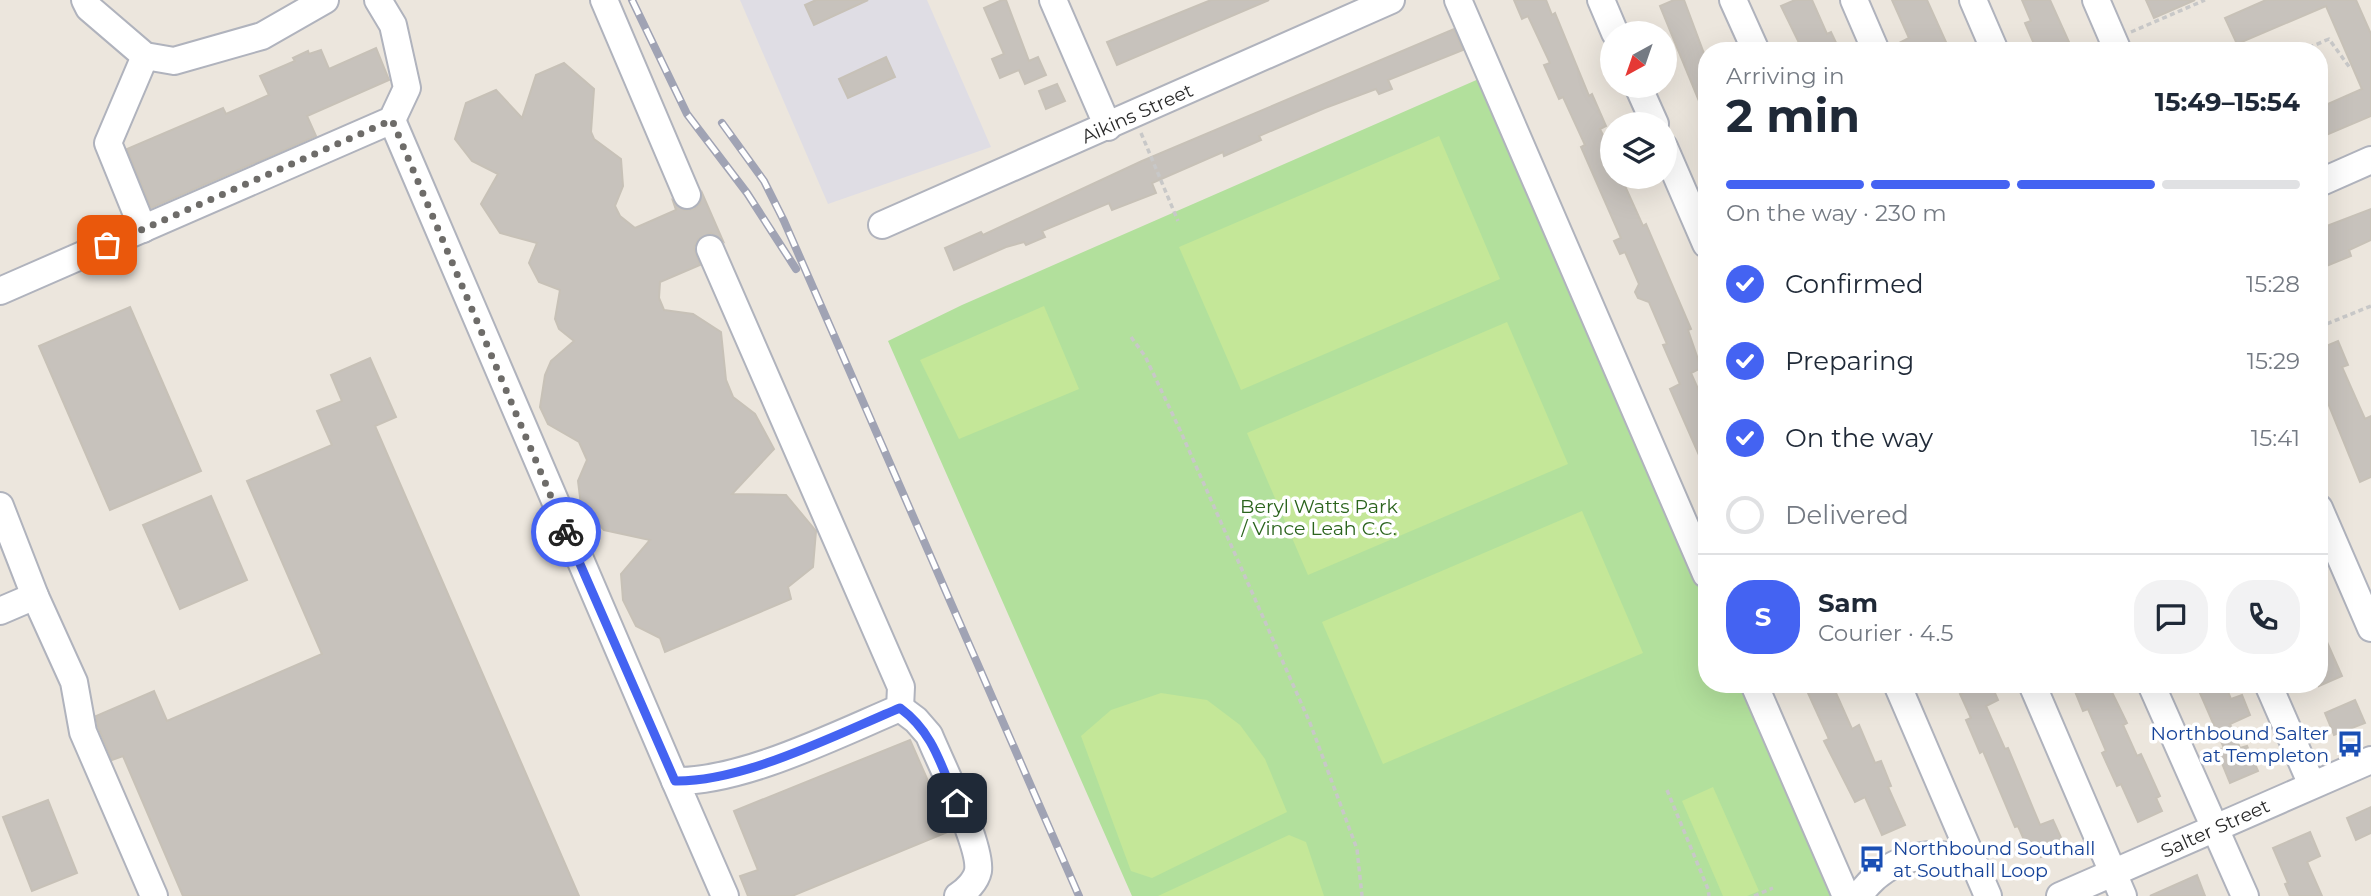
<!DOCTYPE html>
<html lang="en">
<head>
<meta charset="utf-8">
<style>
  body { margin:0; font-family:Montserrat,sans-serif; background:#f2f2f3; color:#1f2937; height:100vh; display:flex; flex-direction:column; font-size:26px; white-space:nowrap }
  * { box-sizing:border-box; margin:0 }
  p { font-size:23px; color:#747a83 }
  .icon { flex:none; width:38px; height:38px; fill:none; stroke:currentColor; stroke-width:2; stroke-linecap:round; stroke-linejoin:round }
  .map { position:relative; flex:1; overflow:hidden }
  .sheet { position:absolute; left:1698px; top:42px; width:630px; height:651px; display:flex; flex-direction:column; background:#fff; border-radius:28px; box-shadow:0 7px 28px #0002 }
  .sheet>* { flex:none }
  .needle { width:46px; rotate:220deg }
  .controls { position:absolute; left:1600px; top:21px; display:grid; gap:14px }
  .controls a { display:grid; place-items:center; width:77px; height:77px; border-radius:50%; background:#fff; box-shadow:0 7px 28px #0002; font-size:35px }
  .pin { position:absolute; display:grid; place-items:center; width:60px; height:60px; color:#fff; margin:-30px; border-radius:14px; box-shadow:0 4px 10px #0006 }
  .courier { position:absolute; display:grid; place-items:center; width:70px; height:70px; margin:-35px; border:5px solid #4463f2; border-radius:50%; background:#fff; color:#222; box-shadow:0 2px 9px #0007 }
  .headline em { font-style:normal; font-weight:700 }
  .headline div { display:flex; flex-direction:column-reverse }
  .headline { display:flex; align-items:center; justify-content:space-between; height:119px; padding:0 28px }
  h1 { font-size:46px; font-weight:700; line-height:52px }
  .bar { display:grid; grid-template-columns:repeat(4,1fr); gap:10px 7px; align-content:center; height:84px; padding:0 28px }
  .bar i { height:9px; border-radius:5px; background:#e0e1e3 }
  .bar .on { background:#4463f2 }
  .bar p { grid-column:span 4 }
  .line { display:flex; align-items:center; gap:18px; padding:0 28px; border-top:2px solid #e0e1e3 }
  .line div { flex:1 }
  .round { display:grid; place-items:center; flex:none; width:74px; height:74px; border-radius:28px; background:#f2f2f3 }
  ol { padding:0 28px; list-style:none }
  li { display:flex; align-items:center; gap:21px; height:77px }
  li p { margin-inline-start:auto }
  li .icon { padding:7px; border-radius:50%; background:#4463f2; color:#fff; stroke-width:4 }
  li:last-child { color:#747a83 }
  li i { width:38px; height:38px; border:4px solid #e0e1e3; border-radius:50% }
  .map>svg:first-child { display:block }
  .industrial { fill:#dfdde4 }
  .green { fill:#b2e09c }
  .pitch { fill:#c4e798 }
  .building { fill:#c7c2bc; stroke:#c7c1b7; stroke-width:2 }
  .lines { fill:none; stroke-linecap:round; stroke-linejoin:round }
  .minor-casing { stroke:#b0b3bd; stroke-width:30 }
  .path { stroke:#c8c8c8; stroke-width:3.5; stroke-dasharray:5 3.5; stroke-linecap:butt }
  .minor { stroke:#fff; stroke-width:26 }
  .rail-casing { stroke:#a0a3b4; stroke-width:8 }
  .rail { stroke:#fff; stroke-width:5; stroke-dasharray:16; stroke-linecap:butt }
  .done { stroke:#6e6c69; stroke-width:7; stroke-dasharray:0 12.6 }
  .route { stroke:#4463f2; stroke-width:9 }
  .labels { text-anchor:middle; stroke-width:7; stroke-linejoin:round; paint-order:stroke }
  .street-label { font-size:19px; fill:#2a2a2a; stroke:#fff }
  .park-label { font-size:19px; fill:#2b641d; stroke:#fff }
  .transit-label { font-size:19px; fill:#164399; stroke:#fff; text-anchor:end }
</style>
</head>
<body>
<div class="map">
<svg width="2371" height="896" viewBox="0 0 2371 896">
  <rect width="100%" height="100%" fill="#ece6dd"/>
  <!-- industrial -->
  <polygon class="industrial" points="740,0 927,0 991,147 828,204"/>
  <!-- green -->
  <polygon class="green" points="1481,78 1706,595 1706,684 1745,684 1837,896 1132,896 888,341 962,305"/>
  <!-- pitch -->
  <g class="pitch">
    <polygon points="1439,136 1500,279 1241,390 1179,247"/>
    <polygon points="1044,306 1079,389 959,439 920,360"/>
    <polygon points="1507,322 1568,464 1308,575 1247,433"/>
    <polygon points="1582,511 1643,653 1383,764 1322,622"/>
    <polygon points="1161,693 1207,700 1240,725 1265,759 1287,812 1152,878 1131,871 1081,736 1111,710"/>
    <polygon points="1713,787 1759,891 1747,896 1723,896 1682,801"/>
    <polygon points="1289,835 1306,842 1324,896 1158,896"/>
  </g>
  <!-- building -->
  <g class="building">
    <polygon points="816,0 868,0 814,25 805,5"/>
    <polygon points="1002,0 1006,0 1029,61 1038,57 1046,75 1025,84 1019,70 1000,78 992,59 1004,54 984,8"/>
    <polygon points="1211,0 1269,0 1117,65 1107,42"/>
    <polygon points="1514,0 1546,0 1552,15 1555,13 1589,96 1592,94 1606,126 1600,129 1612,154 1612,177 1621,177 1643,226 1646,224 1691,329 1688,330 1701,368 1691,373 1706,407 1706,471 1670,389 1680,384 1663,345 1667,344 1649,302 1638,298 1635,292 1639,284 1625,252 1620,254 1614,241 1621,238 1581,147 1585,145 1563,97 1559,99 1544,65 1550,63 1528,16 1522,19"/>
    <polygon points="1674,0 1684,0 1706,59 1706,118 1660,6"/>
    <polygon points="1795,0 1812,0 1827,34 1831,32 1840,51 1803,51 1781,6"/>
    <polygon points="1892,0 1927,0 1950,51 1891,51 1891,47 1909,38"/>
    <polygon points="2022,0 2050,0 2069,42 2050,51 2037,51 2025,23 2031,21"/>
    <polygon points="2146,0 2195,0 2154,18"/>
    <polygon points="2266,0 2356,0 2371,34 2371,116 2319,138 2319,108 2362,89 2326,6 2237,44 2225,18"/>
    <polygon points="1454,29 1463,50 1388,80 1392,89 1379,94 1376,89 1325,108 1259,136 1261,140 1224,156 1223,152 1152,183 1156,193 1112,210 1109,203 1042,231 1045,237 1026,245 1024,242 1006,247 954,270 945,248 981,232 983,235 1142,161"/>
    <polygon points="376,48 389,80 307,116 316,136 151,208 127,149 223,108 226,114 269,95 260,76 295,61 293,58 308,51 309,54 321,50 329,69"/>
    <polygon points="886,57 895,77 848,98 839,79"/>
    <polygon points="564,63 594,89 591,132 594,139 621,159 623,186 615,206 620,216 635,228 676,210 673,201 684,210 694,209 700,204 702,193 723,241 711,233 698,239 694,248 700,265 660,282 659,298 664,310 693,314 721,332 726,380 733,397 755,414 774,449 732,494 786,495 816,531 813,567 788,587 791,599 665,652 660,638 636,626 623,600 621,574 650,540 604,530 581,505 578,481 587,460 579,442 548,424 540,407 545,375 551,361 574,341 559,329 555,319 560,290 539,282 529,263 537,243 500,233 481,204 498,174 472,161 455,139 466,103 496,90 522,118 536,75"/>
    <polygon points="1057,84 1065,101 1046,109 1039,91"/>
    <polygon points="2371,209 2371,240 2349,250 2351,256 2319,269 2319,229"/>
    <polygon points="130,307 201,471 110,510 39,346"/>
    <polygon points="2338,341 2348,365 2342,367 2365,419 2371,416 2371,477 2360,482 2319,381 2319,349"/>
    <polygon points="370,358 396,417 375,426 579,896 183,896 123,756 112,760 98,727 96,716 154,691 167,721 322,654 247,481 332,445 317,411 342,401 331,375"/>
    <polygon points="211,496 247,580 180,609 143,525"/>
    <polygon points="2319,624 2342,676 2319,686"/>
    <polygon points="1828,684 1832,684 1852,729 1859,725 1875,763 1881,761 1891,786 1888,787 1905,825 1882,835 1865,797 1855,802 1824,741 1829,739 1808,693"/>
    <polygon points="1963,684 1991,684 1998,700 1986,706 2005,749 2008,748 2040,825 2053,820 2063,842 2052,847 2054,851 2041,857 2039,852 2031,856 2018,826 2015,827 1983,751 1980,753 1966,720 1971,718 1960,694 1966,691"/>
    <polygon points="2072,684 2108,684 2127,723 2123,725 2137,756 2141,754 2160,796 2156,798 2162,811 2138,822 2121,784 2117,786 2102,753 2106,751 2088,709 2083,711"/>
    <polygon points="2196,684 2225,684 2231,699 2242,695 2250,715 2230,724 2240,748 2247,746 2258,771 2230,783 2217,751 2224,748"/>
    <polygon points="2355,700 2365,723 2334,735 2325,713"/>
    <polygon points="910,740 950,831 792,896 748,896 740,876 758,870 734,811"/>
    <polygon points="48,800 77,873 32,891 3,817"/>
    <polygon points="2371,807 2371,833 2356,840 2347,818"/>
    <polygon points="2310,832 2320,856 2307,862 2322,896 2290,896 2285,884 2288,883 2273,848"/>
    <polygon points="2197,875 2205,896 2150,896"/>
  </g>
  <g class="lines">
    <!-- minor casing -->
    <g class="minor-casing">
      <g id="minor">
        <polyline points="85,0 89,8 145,56 174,61 262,36 325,0"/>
        <polyline points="604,0 687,195"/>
        <polyline points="1053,0 1108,127"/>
        <polyline points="1458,0 1706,574"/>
        <polyline points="1601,0 1615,33"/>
        <polyline points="1733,0 1756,51"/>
        <polyline points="1854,0 1876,51"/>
        <polyline points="1973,0 1995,51"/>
        <polyline points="2096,0 2118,51"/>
        <polyline points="1638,86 1655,124"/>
        <polyline points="392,120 675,781"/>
        <polyline points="1664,147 1706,244"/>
        <polyline points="2319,183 2371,160"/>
        <polyline points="882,225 1391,0"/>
        <polyline points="143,229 108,143 145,56"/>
        <path d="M 710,249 L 901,687 L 900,708 C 836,735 743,782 675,781 L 725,896"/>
        <polyline points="0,291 392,120 407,88 393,25 378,0"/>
        <polyline points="0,506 35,596 74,682 83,732 154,896"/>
        <polyline points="2319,508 2371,628"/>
        <polyline points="0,611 35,596"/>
        <polyline points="1754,684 1846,896"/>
        <polyline points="1897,684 1988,896"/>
        <polyline points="2032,684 2123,896"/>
        <polyline points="2151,684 2245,896"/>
        <polyline points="2268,684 2312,785"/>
        <path d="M 900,708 L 916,720 L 929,735 C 940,762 982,846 978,871 C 976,881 966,891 958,896"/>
        <path d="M 1859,896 C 1883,859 1935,843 1975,865"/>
        <polyline points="2060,896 2371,760"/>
      </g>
    </g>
    <!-- path -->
    <g class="path">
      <polyline points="2131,32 2205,0"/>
      <polyline points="2301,51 2329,39 2350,68"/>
      <polyline points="1141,133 1178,221"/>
      <polyline points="2319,327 2371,306"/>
      <polyline points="1131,337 1145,356 1180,430 1310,723 1357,849 1362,896"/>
      <polyline points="1667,790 1708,889 1709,896"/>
      <polyline points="1754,896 1773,888"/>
    </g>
    <!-- minor -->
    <use href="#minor" class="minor"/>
    <!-- rail casing -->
    <g class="rail-casing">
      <g id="rail">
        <polyline points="632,0 687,114 747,193 796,269"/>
        <polyline points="722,123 764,181 784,221 1079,896"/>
      </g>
    </g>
    <!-- rail -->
    <use href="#rail" class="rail"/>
  </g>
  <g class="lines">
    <!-- done -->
    <polyline class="done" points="107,245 392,120 566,532"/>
    <!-- route -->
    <path class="route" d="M 566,532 L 675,781 C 744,782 835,735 900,708 C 934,733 941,766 957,803"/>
  </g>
  <!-- icons -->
  <defs>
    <g id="bus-bare" transform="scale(2.1)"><path d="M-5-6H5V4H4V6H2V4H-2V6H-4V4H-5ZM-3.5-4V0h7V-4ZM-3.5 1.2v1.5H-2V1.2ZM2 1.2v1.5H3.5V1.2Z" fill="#1a4fb4" stroke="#fff" stroke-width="2.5" paint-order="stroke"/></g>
  </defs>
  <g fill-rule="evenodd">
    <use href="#bus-bare" x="2350" y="744"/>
    <use href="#bus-bare" x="1872" y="859"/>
  </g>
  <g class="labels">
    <!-- street labels -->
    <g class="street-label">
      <text transform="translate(1137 113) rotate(-24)" y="7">Aikins Street</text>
      <text transform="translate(2215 828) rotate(-24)" y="7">Salter Street</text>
    </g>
    <!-- park labels -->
    <g class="park-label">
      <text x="1319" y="513">Beryl Watts Park<tspan x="1319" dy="22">/ Vince Leah C.C.</tspan></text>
    </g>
    <!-- transit labels -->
    <g class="transit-label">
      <text x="2329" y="740">Northbound Salter<tspan x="2329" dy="22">at Templeton</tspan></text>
      <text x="1893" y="855" text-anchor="start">Northbound Southall<tspan x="1893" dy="22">at Southall Loop</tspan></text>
    </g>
  </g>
</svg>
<div class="controls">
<a><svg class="needle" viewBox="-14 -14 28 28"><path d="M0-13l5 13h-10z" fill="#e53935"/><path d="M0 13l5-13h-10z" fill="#747a83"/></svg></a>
<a><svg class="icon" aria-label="layers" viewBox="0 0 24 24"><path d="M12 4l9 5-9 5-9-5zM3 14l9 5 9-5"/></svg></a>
</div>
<div class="pin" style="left:107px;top:245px;background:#ea580c"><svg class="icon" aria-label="bag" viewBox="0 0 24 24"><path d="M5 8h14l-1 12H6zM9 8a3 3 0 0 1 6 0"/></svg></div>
<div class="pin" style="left:957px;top:803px;background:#1f2937"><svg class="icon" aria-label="home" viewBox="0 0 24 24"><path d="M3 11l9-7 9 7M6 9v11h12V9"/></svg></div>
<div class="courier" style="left:566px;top:532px"><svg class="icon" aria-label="bike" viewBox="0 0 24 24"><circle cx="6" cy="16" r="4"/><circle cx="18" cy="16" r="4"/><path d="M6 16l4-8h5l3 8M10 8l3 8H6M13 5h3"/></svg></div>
<section class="sheet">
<div class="headline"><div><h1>2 min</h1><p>Arriving in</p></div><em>15:49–15:54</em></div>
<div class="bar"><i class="on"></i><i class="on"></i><i class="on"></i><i></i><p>On the way · 230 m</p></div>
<ol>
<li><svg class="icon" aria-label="check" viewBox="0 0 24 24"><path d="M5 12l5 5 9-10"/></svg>Confirmed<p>15:28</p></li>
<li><svg class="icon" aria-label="check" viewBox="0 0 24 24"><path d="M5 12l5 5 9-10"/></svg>Preparing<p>15:29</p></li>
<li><svg class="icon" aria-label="check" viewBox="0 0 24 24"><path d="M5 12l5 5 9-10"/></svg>On the way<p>15:41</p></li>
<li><i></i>Delivered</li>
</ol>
<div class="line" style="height:126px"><b class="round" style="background:#4463f2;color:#fff">S</b><div><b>Sam</b><p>Courier · 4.5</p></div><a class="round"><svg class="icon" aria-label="chat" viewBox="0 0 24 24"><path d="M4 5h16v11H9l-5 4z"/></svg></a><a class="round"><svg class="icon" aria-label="phone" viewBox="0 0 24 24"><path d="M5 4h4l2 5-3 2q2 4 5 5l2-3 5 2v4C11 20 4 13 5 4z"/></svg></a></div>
</section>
</div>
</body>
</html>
